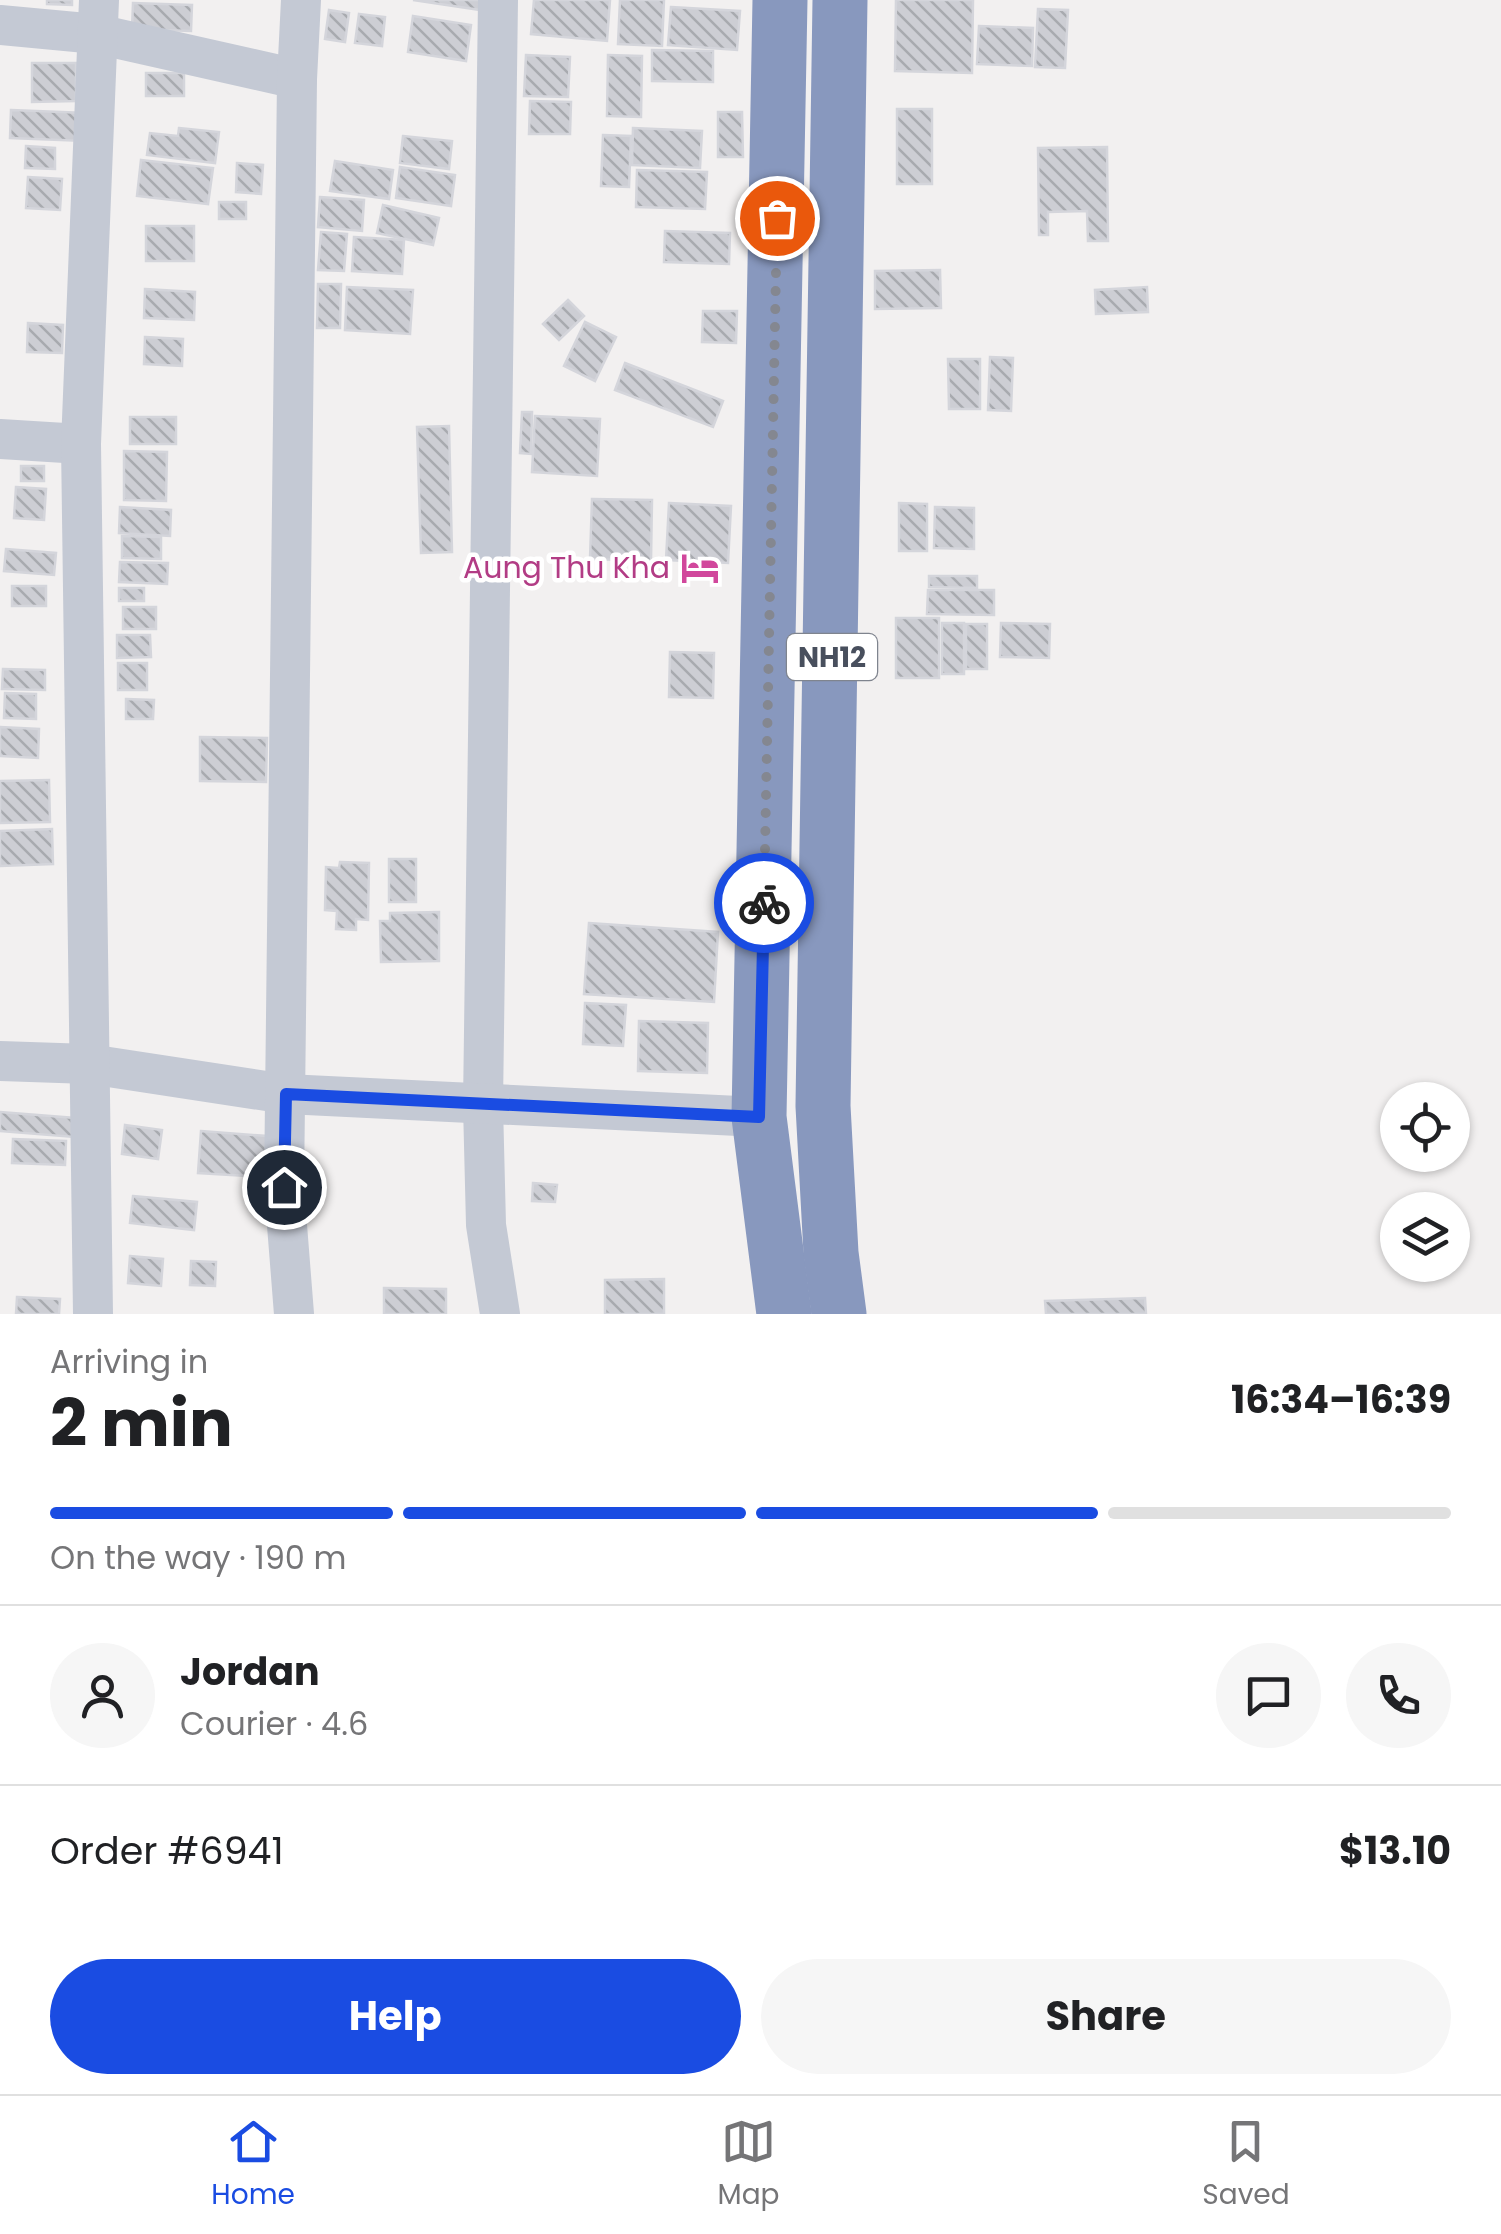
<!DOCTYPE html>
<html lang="en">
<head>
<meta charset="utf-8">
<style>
  body { margin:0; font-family:Poppins,sans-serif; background:#f6f6f6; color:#202124; height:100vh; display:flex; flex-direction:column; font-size:38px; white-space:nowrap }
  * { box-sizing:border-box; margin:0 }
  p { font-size:32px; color:#757577 }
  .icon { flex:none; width:55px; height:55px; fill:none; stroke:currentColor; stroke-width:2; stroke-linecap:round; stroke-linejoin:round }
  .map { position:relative; height:1314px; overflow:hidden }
  .sheet { display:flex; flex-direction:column; background:#fff; flex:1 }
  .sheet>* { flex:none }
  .controls { position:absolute; left:1380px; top:1082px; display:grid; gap:20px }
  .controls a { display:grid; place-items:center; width:90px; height:90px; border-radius:50%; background:#fff; box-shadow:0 2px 8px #0004; font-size:50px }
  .pin { position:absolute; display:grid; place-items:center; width:85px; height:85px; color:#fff; margin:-42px; border:5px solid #fff; border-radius:50%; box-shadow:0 2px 10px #0007 }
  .courier { position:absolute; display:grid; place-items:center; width:100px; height:100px; margin:-50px; border:8px solid #1a4ce2; border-radius:50%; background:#fff; color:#222; box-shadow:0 2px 12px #0007 }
  .headline em { font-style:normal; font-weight:700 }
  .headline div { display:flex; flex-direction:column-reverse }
  .headline { display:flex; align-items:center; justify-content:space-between; height:170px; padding:0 50px }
  h1 { font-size:65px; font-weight:700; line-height:75px }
  .bar { display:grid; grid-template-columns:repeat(4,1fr); gap:15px 10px; align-content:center; height:120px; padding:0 50px }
  .bar i { height:12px; border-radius:8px; background:#e0e0e0 }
  .bar .current { background:#1a4ce2 }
  .bar p { grid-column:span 4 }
  .line { display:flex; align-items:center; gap:25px; padding:0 50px; border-top:2px solid #e0e0e0 }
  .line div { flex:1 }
  .round { display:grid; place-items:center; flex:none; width:105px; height:105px; border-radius:52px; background:#f6f6f6 }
  .button { display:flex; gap:20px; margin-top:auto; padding:20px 50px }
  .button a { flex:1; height:115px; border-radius:60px; background:#1a4ce2; color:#fff; font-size:40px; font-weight:700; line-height:115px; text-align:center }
  .button a+a { background:#f6f6f6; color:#202124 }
  .tabs { display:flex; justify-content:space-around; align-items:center; height:140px; border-top:2px solid #e0e0e0; background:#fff; font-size:28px; color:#757577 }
  .tabs a { display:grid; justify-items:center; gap:5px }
  .tabs .current { color:#1a4ce2 }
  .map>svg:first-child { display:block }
  .building { fill:url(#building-back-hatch); stroke:#d4d5db; stroke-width:2.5 }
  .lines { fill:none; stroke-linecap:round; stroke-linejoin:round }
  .minor { stroke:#c4c9d4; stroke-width:40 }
  .highway { stroke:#8898be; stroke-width:55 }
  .done { stroke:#848790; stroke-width:10; stroke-dasharray:0 18 }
  .route { stroke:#1a4ce2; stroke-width:12 }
  .labels { text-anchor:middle; stroke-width:9; stroke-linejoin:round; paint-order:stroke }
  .shield { fill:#fff; stroke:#7f848e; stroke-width:2.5 }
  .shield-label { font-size:28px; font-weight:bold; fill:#484f5d }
  .hotel-label { font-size:30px; fill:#b23c85; stroke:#fff; text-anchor:end }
</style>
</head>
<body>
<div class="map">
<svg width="1501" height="1314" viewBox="0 0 1501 1314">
  <defs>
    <pattern id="building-back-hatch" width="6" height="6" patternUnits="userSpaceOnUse" patternTransform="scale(2.5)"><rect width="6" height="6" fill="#cdced4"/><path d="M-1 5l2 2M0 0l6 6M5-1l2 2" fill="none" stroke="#a8aaaf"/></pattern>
  </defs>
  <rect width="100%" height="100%" fill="#f2f0f0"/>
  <!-- building -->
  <g class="building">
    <polygon points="47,0 72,0 72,5 47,4"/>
    <polygon points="413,0 489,0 487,11"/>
    <polygon points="534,0 610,0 607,41 531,34"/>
    <polygon points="620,0 664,0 662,46 618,44"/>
    <polygon points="896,0 973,0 972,73 895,71"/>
    <polygon points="133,3 192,5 191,31 132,29"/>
    <polygon points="671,7 740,11 737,50 668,45"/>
    <polygon points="1038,9 1068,10 1065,68 1035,67"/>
    <polygon points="329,10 349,13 345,42 325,39"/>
    <polygon points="359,14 385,17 382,46 355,43"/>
    <polygon points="413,16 471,25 466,61 408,52"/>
    <polygon points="979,26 1033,28 1032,66 977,64"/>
    <polygon points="652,50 713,51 713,82 652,81"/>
    <polygon points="526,55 570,57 568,97 524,96"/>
    <polygon points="608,55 642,56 641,117 607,116"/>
    <polygon points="32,63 76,63 76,101 32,102"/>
    <rect x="146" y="73" width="38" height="23"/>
    <polygon points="530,101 571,102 570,134 529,134"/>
    <rect x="897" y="109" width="35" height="75"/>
    <polygon points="11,110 86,113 85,141 10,138"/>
    <polygon points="718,112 742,112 743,157 718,157"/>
    <polygon points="179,128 219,132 215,163 147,155 150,133 178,136"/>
    <polygon points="633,128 702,131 700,168 632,165"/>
    <polygon points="603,135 631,136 629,187 601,186"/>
    <polygon points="403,136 452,141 449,169 400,163"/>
    <polygon points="26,146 55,148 55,169 25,168"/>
    <polygon points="1107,147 1108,241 1088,241 1087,211 1048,212 1048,235 1039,235 1038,148"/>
    <polygon points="141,160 213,168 208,204 137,196"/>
    <polygon points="335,161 393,170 389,199 330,191"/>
    <polygon points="237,163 263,165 261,194 236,192"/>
    <polygon points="400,167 455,175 451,206 396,198"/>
    <polygon points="637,170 707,172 705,209 636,207"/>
    <polygon points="28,177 62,179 60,210 26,208"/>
    <polygon points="320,197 364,200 362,231 318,227"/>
    <rect x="219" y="202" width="27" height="17"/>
    <polygon points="383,205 439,218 433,245 377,233"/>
    <rect x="146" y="226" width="48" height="35"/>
    <polygon points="665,231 730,233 729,264 664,262"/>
    <polygon points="321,232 347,234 344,271 318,270"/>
    <polygon points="354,237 404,240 402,274 352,271"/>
    <polygon points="940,270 941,308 875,309 875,271"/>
    <polygon points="318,284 341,284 340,328 317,328"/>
    <polygon points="347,287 413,290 410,334 345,330"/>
    <polygon points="1147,287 1148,312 1096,314 1095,290"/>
    <polygon points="145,289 195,292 194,320 144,318"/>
    <polygon points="568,300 584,316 559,340 543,324"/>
    <polygon points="703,311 737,311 736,343 702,342"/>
    <polygon points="585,322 616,337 595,381 564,366"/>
    <polygon points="28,323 63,325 62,353 27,352"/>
    <polygon points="145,337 183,339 182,366 144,364"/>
    <polygon points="990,357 1013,358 1011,411 988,410"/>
    <polygon points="948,359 980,359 980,409 949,409"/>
    <polygon points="625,363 723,401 713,427 615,390"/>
    <polygon points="522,412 532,412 531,454 520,453"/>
    <polygon points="535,416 600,419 597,476 532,472"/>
    <rect x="130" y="417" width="46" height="27"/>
    <polygon points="449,426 452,552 421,553 417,427"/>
    <polygon points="124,451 167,452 166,501 124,500"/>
    <rect x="21" y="466" width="23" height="15"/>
    <polygon points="16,487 46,489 44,520 14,518"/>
    <polygon points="592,499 652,500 651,561 590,559"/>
    <polygon points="669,503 731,506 728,563 666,560"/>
    <polygon points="899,503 927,504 927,551 899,551"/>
    <polygon points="120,507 171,510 170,536 119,533"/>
    <polygon points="935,507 974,508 974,549 934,548"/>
    <polygon points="122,536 161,537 161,559 122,558"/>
    <polygon points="6,549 56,553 54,575 4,571"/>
    <polygon points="120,562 168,563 167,584 119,582"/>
    <polygon points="929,576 977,576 977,588 929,587"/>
    <rect x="12" y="586" width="34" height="20"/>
    <rect x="119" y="588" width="25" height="13"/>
    <polygon points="928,590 994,590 994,615 927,614"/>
    <rect x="123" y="607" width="33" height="22"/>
    <rect x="896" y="618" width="43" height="60"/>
    <rect x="942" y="623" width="22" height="51"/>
    <polygon points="1001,623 1050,624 1049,658 1000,657"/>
    <rect x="966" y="624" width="21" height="45"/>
    <polygon points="117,635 150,635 151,657 117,658"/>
    <polygon points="670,652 714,653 713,698 669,697"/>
    <rect x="118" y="663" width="29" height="27"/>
    <polygon points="3,669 45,670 45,690 2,689"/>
    <polygon points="5,693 36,694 36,719 4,718"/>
    <polygon points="126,699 154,700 153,719 126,719"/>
    <polygon points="0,727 39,729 38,758 0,756"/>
    <polygon points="200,737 267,738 266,782 200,781"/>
    <polygon points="49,780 50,822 0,823 0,781"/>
    <polygon points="52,829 53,864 0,866 0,831"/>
    <rect x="389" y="859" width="27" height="43"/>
    <polygon points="340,862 369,863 368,920 356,919 356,930 336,929 337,911 325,910 326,867 339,868"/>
    <polygon points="439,912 439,961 381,962 380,921 390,921 390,913"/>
    <polygon points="589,923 718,932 714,1002 584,994"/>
    <polygon points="585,1003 626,1005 623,1046 583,1044"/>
    <polygon points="639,1021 708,1023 707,1073 638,1071"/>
    <polygon points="0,1112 75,1118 74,1137 0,1131"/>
    <polygon points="125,1125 162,1130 158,1159 122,1154"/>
    <polygon points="201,1131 267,1136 264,1177 198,1173"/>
    <polygon points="13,1139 66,1141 65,1165 12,1163"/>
    <polygon points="533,1183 557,1185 555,1202 532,1201"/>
    <polygon points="133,1196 197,1202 194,1230 130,1223"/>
    <polygon points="130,1256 163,1259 161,1286 128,1283"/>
    <polygon points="191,1261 216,1262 215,1286 190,1285"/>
    <polygon points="664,1279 664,1314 605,1314 605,1280"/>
    <polygon points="384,1288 446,1289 446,1314 384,1314"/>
    <polygon points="17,1297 60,1299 59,1314 16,1314"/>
    <polygon points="1145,1298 1146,1314 1046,1314 1045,1301"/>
  </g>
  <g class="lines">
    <!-- minor -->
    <g class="minor">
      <polyline points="498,0 483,1105 486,1225 500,1314"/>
      <polyline points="0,25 97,34 297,79"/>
      <polyline points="0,439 81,444"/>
      <polyline points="0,1061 89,1064 286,1094 759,1117"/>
      <polyline points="93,1314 81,444 99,0"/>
      <polyline points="294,1314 284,1187 297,79 301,0"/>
    </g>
    <!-- highway -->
    <g class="highway">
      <polyline points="780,0 759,1117 784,1314"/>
      <polyline points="839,1314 831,1253 823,1106 840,0"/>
    </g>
  </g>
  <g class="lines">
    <!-- done -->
    <polyline class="done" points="764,903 777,218"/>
    <!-- route -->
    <polyline class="route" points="284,1187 286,1094 759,1117 764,903"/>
  </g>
  <!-- icons -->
  <defs>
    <g id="hotel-bare" transform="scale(3)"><path d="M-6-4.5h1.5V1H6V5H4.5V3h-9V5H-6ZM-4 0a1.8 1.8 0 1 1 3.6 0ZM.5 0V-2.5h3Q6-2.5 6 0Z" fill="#d1479c" stroke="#fff" stroke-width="2.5" paint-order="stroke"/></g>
  </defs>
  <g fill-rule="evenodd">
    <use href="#hotel-bare" x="700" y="568"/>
  </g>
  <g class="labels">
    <!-- shield labels -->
    <rect class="shield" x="787" y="634" width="90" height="46" rx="8"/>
    <g class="shield-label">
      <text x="832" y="667">NH12</text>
    </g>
    <!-- hotel labels -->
    <g class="hotel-label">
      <text x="670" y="578">Aung Thu Kha</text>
    </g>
  </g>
</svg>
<div class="controls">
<a><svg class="icon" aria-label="locate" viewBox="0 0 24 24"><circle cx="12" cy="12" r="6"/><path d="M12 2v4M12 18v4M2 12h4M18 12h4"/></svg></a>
<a><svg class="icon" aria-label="layers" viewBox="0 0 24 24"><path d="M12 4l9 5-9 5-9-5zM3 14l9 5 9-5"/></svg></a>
</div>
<div class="pin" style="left:777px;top:218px;background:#ea580c"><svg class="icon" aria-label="bag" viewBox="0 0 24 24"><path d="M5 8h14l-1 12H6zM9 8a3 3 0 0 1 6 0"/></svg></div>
<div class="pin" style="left:284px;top:1187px;background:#1f2937"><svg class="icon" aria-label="home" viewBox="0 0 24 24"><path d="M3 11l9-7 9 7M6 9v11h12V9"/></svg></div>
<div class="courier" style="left:764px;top:903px"><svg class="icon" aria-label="bike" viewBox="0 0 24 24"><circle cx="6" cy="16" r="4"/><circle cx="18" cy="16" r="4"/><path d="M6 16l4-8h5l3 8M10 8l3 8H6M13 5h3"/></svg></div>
</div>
<section class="sheet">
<div class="headline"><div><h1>2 min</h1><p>Arriving in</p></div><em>16:34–16:39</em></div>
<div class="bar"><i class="current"></i><i class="current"></i><i class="current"></i><i></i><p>On the way · 190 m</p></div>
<div class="line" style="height:180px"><a class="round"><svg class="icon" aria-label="person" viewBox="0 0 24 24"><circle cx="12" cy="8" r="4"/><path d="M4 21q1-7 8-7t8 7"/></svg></a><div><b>Jordan</b><p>Courier · 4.6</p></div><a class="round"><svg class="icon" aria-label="chat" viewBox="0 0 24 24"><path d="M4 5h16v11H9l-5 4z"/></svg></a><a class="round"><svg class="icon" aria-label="phone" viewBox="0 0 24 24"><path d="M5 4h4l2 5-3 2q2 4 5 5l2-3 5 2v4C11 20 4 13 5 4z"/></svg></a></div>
<div class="line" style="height:130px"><div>Order #6941</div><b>$13.10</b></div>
<div class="button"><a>Help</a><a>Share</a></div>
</section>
<nav class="tabs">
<a class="current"><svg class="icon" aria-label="home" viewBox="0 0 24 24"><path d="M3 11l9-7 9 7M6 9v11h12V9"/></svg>Home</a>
<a><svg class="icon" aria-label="map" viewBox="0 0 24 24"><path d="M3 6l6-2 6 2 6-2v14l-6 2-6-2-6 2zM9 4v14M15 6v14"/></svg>Map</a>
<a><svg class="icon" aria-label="saved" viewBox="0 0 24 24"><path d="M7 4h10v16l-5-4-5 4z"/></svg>Saved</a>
</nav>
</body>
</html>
